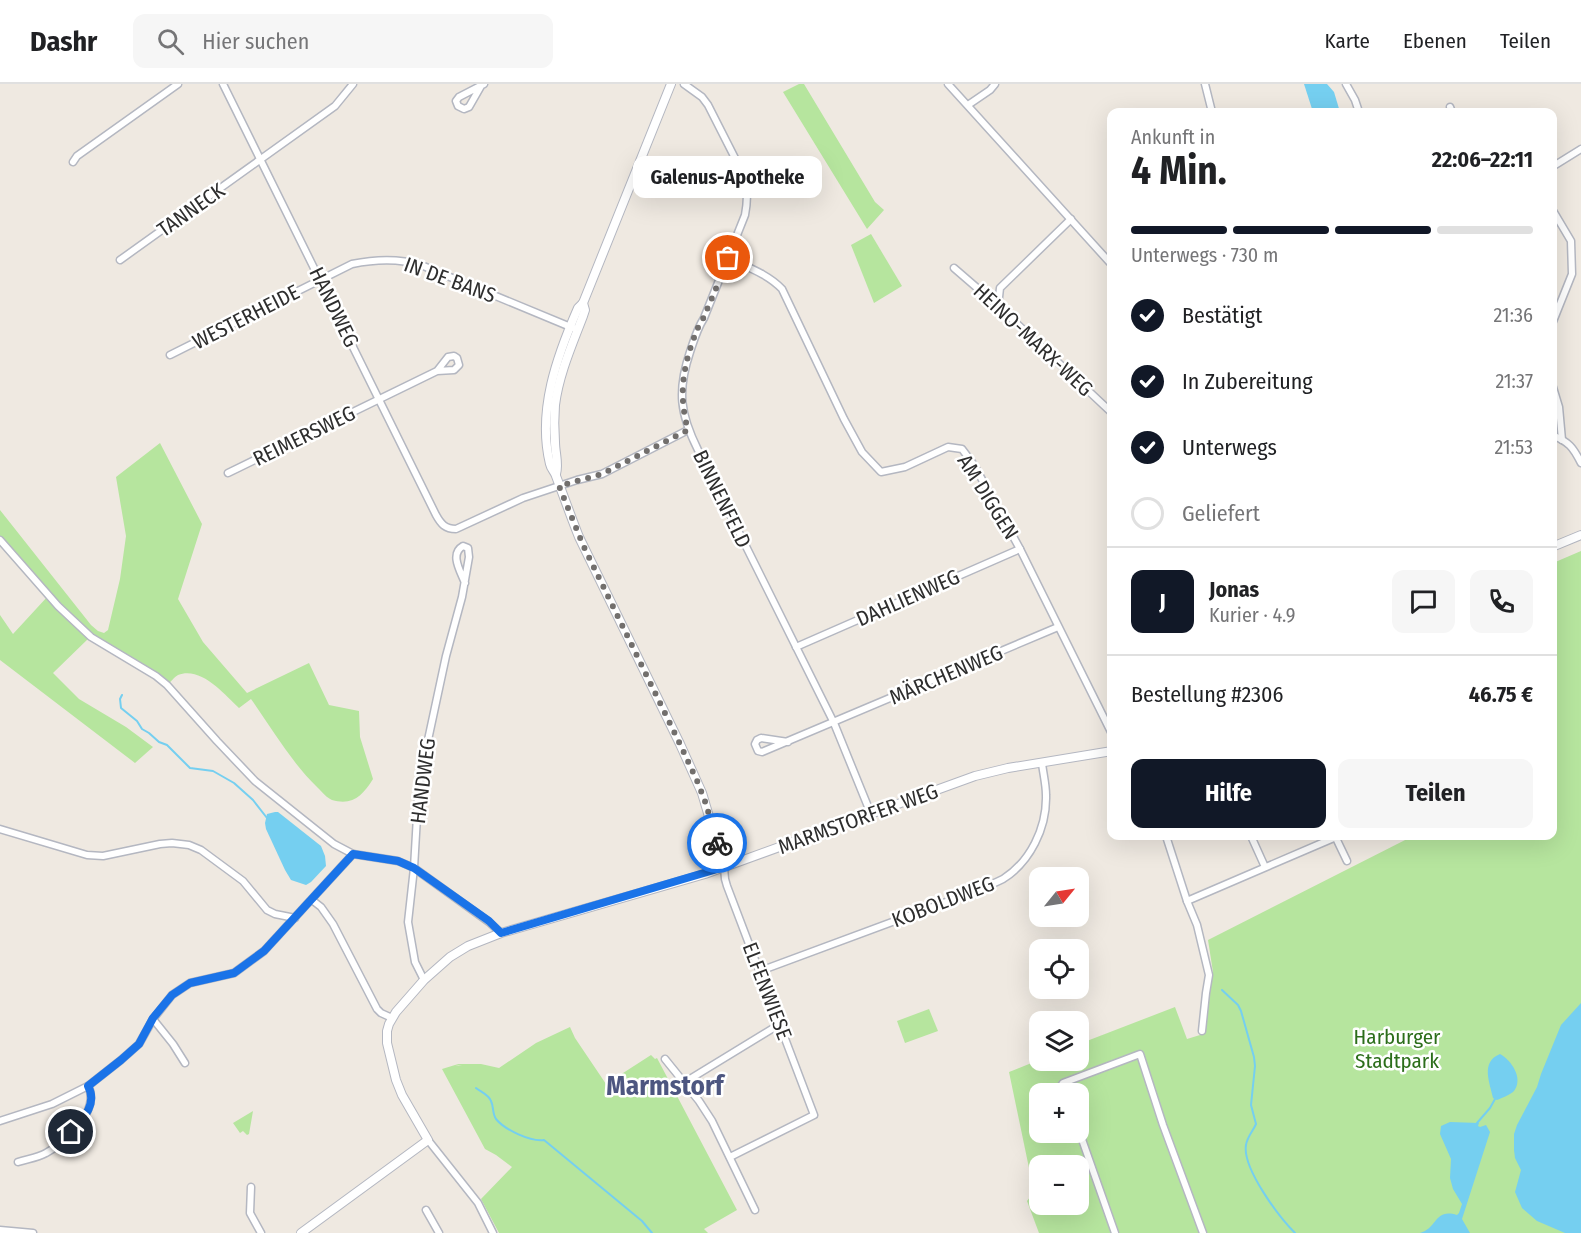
<!DOCTYPE html>
<html lang="de">
<head>
<meta charset="utf-8">
<style>
  body { margin:0; font-family:"Fira Sans Condensed",sans-serif; background:#f6f6f6; color:#202124; height:100vh; display:flex; flex-direction:column; font-size:22px; white-space:nowrap }
  * { box-sizing:border-box; margin:0 }
  p { font-size:20px; color:#757577 }
  .icon { flex:none; width:33px; height:33px; fill:none; stroke:currentColor; stroke-width:2; stroke-linecap:round; stroke-linejoin:round }
  .map { position:relative; flex:1; overflow:hidden }
  .sheet { position:absolute; left:1107px; top:24px; width:450px; height:732px; display:flex; flex-direction:column; background:#fff; border-radius:12px; box-shadow:0 6px 24px #0002 }
  .sheet>* { flex:none }
  .needle { width:39px; rotate:60deg }
  .fabs { position:absolute; left:1029px; top:783px; display:grid; gap:12px }
  .fabs a { display:grid; place-items:center; width:60px; height:60px; border-radius:12px; background:#fff; box-shadow:0 6px 24px #0002; font-size:30px }
  .pin { position:absolute; display:grid; place-items:center; width:51px; height:51px; color:#fff; margin:-26px; border:3px solid #fff; border-radius:50%; box-shadow:0 2px 6px #0007 }
  .courier { position:absolute; display:grid; place-items:center; width:60px; height:60px; margin:-30px; border:4px solid #1a73e8; border-radius:50%; background:#fff; color:#222; box-shadow:0 2px 8px #0007 }
  .bubble { position:absolute; height:42px; border-radius:12px; background:#fff; box-shadow:0 6px 24px #0002; font-size:20px; font-weight:700; line-height:42px; text-align:center }
  .summary em { font-style:normal; font-weight:700 }
  .summary div { display:flex; flex-direction:column-reverse }
  .summary { display:flex; align-items:center; justify-content:space-between; height:102px; padding:0 24px }
  h1 { font-size:39px; font-weight:700; line-height:45px }
  .bar { display:grid; grid-template-columns:repeat(4,1fr); gap:9px 6px; align-content:center; height:72px; padding:0 24px }
  .bar i { height:8px; border-radius:4px; background:#e0e0e0 }
  .bar .selected { background:#111827 }
  .bar p { grid-column:span 4 }
  .line { display:flex; align-items:center; gap:15px; padding:0 24px; border-top:2px solid #e0e0e0 }
  .line div { flex:1 }
  .round { display:grid; place-items:center; flex:none; width:63px; height:63px; border-radius:12px; background:#f6f6f6 }
  ol { padding:0 24px; list-style:none }
  li { display:flex; align-items:center; gap:18px; height:66px }
  li p { margin-inline-start:auto }
  li .icon { padding:6px; border-radius:50%; background:#111827; color:#fff; stroke-width:4 }
  li:last-child { color:#757577 }
  li i { width:33px; height:33px; border:3px solid #e0e0e0; border-radius:50% }
  .primary-button { display:flex; gap:12px; margin-top:auto; padding:12px 24px }
  .primary-button a { flex:1; height:69px; border-radius:12px; background:#111827; color:#fff; font-size:24px; font-weight:700; line-height:69px; text-align:center }
  .primary-button a+a { background:#f6f6f6; color:#202124 }
  header { display:flex; align-items:center; gap:36px; box-sizing:border-box; height:84px; padding:0 30px; background:#fff; border-bottom:2px solid #e0e0e0 }
  header strong { font-size:28px }
  nav { display:flex; gap:33px; margin-inline-start:auto; font-size:21px }
  .search { width:420px; height:54px; background:#f6f6f6; display:flex; align-items:center; gap:15px; box-sizing:border-box; padding:0 21px; border-radius:12px; color:#757577; font-size:22px }
  .map>svg:first-child { display:block }
  .green { fill:#b6e59e; fill-rule:evenodd }
  .water { fill:#75cff0 }
  .lines { fill:none; stroke-linecap:round; stroke-linejoin:round }
  .stream { stroke:#75cff0; stroke-width:2 }
  .minor-casing { stroke:#b4b7c1; stroke-width:9 }
  .tertiary-casing { stroke:#b4b7c1; stroke-width:10 }
  .minor { stroke:#fff; stroke-width:6 }
  .tertiary { stroke:#fff; stroke-width:8 }
  .done { stroke:#726f6d; stroke-width:6; stroke-dasharray:0 10.8 }
  .route { stroke:#1a73e8; stroke-width:8 }
  .labels { text-anchor:middle; stroke-width:5; stroke-linejoin:round; paint-order:stroke }
  .street-label { font-size:21px; fill:#2e2e2e; stroke:#fff }
  .park-label { font-size:21px; fill:#2c6e1b; stroke:#fff }
  .district-label { font-size:27px; font-weight:bold; fill:#4d5680; stroke:#fff }
</style>
</head>
<body>
<header>
<strong>Dashr</strong>
<div class="search"><svg class="icon" aria-label="search" viewBox="0 0 24 24"><circle cx="10" cy="10" r="6"/><path d="M15 15l6 6"/></svg>Hier suchen</div>
<nav><a>Karte</a><a>Ebenen</a><a>Teilen</a></nav>
</header>
<div class="map">
<svg width="1581" height="1149" viewBox="0 0 1581 1149">
  <rect width="100%" height="100%" fill="#efe9e1"/>
  <!-- green -->
  <g class="green">
    <polygon points="799,0 804,0 875,118 884,126 867,145 783,8"/>
    <polygon points="871,150 902,202 874,219 851,161"/>
    <path d="M 160,359 L 202,440 L 178,515 L 203,558 L 247,609 L 309,579 L 329,621 L 359,627 L 360,653 L 373,695 C 363,711 353,722 332,716 C 327,714 322,708 318,704 C 291,678 272,645 251,615 L 239,624 C 224,610 201,582 178,591 C 174,593 171,598 167,601 L 90,553 L 53,589 L 79,615 L 126,643 L 153,663 L 135,679 L 0,576 L 0,531 L 13,550 L 48,512 L 0,456 L 0,426 L 91,541 L 98,547 L 104,549 L 108,546 L 120,495 L 126,452 L 116,393 Z"/>
    <path d="M 1581,467 L 1581,1149 L 1039,1149 L 1027,1117 L 1034,1108 L 1009,988 L 1039,976 L 1078,976 L 1079,960 L 1175,923 L 1187,955 L 1200,951 L 1213,888 L 1208,856 L 1413,752 L 1552,752 L 1553,675 L 1557,672 L 1552,661 L 1553,479 ZM 1040,1010 L 1078,1010 L 1078,1048 L 1040,1048 ZM 1040,1082 L 1078,1082 L 1078,1120 L 1040,1120 Z"/>
    <polygon points="929,925 938,947 905,959 897,937"/>
    <polygon points="570,943 575,954 606,1000 651,971 655,975 657,974 737,1126 704,1145 708,1149 499,1149 481,1115 512,1083 496,1071 485,1065 442,985 455,981 462,982 455,980 481,980 499,984 536,959"/>
    <polygon points="253,1027 249,1050 247,1051 243,1047 240,1049 233,1039"/>
  </g>
  <!-- water -->
  <g class="water">
    <polygon points="1304,0 1327,0 1334,8 1340,28 1313,28"/>
    <polygon points="275,728 278,728 321,762 325,772 326,782 311,798 306,801 291,796 285,786 266,745 265,739 267,730"/>
    <polygon points="1581,919 1581,1149 1565,1149 1537,1137 1522,1124 1515,1108 1521,1086 1515,1074 1514,1066 1514,1050 1517,1041 1537,1003 1541,990 1561,941"/>
    <path d="M 1500,970 C 1511,976 1524,994 1514,1007 C 1510,1011 1502,1014 1497,1016 L 1493,1014 C 1490,999 1480,978 1500,970 Z"/>
    <path d="M 1450,1038 L 1479,1039 L 1478,1042 L 1480,1043 L 1486,1041 L 1490,1048 L 1462,1135 L 1470,1149 L 1420,1149 C 1438,1144 1434,1124 1457,1131 L 1459,1129 L 1462,1120 L 1453,1105 L 1450,1094 L 1451,1075 L 1440,1050 L 1441,1042 Z"/>
  </g>
  <g class="lines">
    <!-- stream -->
    <g class="stream">
      <polyline points="122,611 120,615 121,624 137,637 142,645 149,649 159,658 167,661 190,684 213,687 234,699 253,716 267,734"/>
      <path d="M 1222,906 L 1238,921 L 1241,927 L 1254,973 L 1255,982 L 1251,1021 L 1256,1040 C 1253,1047 1247,1053 1246,1061 C 1242,1084 1279,1133 1295,1149"/>
      <path d="M 476,1004 C 481,1008 489,1011 491,1017 C 494,1023 492,1029 496,1035 C 505,1046 531,1058 544,1056 L 642,1137 L 652,1149"/>
      <polyline points="1477,1039 1490,1024 1495,1015"/>
    </g>
    <!-- minor casing -->
    <g class="minor-casing">
      <g id="minor">
        <path d="M 223,0 L 436,431 C 441,440 445,445 456,445 L 523,414 L 577,396 L 602,390 L 688,346"/>
        <path d="M 684,0 L 702,13 L 708,21 L 741,86 C 748,102 748,115 745,131 L 704,234 C 697,245 694,256 690,268 C 677,307 680,330 698,366 L 834,639 L 871,730"/>
        <polyline points="948,0 1112,181"/>
        <polyline points="1205,0 1212,28"/>
        <polyline points="1346,0 1355,16 1359,28"/>
        <polyline points="481,2 469,23 464,25 458,22 456,17 459,13 484,0"/>
        <polyline points="968,21 990,6 995,0"/>
        <polyline points="1450,23 1452,28"/>
        <polyline points="73,78 77,72 178,0"/>
        <polyline points="1552,83 1581,65"/>
        <polyline points="1552,125 1571,157 1572,190 1552,240"/>
        <path d="M 728,174 C 747,183 768,190 782,205 L 844,335 L 862,368 L 881,388 L 905,383 L 948,363 L 962,365 L 974,381 L 1020,465 L 1112,650"/>
        <polyline points="120,176 335,22 353,0"/>
        <polyline points="954,184 998,222 1112,329"/>
        <polyline points="998,222 1000,204 1071,135"/>
        <path d="M 170,271 L 352,180 C 376,175 398,174 421,181 L 573,244"/>
        <polyline points="1552,300 1559,323 1562,356"/>
        <path d="M 1552,351 C 1569,358 1573,363 1581,379"/>
        <polyline points="228,389 437,287 454,286 459,281 457,274 454,272 448,273 437,287"/>
        <polyline points="0,456 58,522 91,553 156,592 167,601 217,657 255,697 334,760 353,770 398,777 414,784 489,838 501,849"/>
        <polyline points="796,563 1020,465"/>
        <polyline points="788,658 761,654 757,656 755,660 758,667 762,668 1058,543"/>
        <polyline points="0,745 87,771 103,772 160,760 172,759 189,761 201,766 243,797 267,826 275,830 295,834"/>
        <polyline points="1166,752 1187,817 1197,841 1209,891 1206,909 1202,947"/>
        <polyline points="1251,752 1265,783"/>
        <polyline points="1335,752 1347,777"/>
        <polyline points="724,783 725,795 727,802 814,1031 730,1073"/>
        <polyline points="312,816 321,823 333,840 377,925 381,929 392,934"/>
        <polyline points="1187,817 1336,753"/>
        <path d="M 760,887 L 973,808 C 983,804 993,800 1003,795 C 1030,778 1047,744 1046,711 C 1046,700 1043,689 1042,679"/>
        <path d="M 424,896 L 415,878 L 408,838 L 414,784 L 419,698 L 446,572 L 462,513 L 469,473 L 468,464 L 463,462 C 449,470 461,488 465,499"/>
        <polyline points="153,935 173,960 185,979"/>
        <polyline points="665,975 699,1017 712,1037 755,1126"/>
        <polyline points="685,998 780,940"/>
        <polyline points="1064,1010 1061,1002 1063,999 1140,970 1163,1041 1203,1149"/>
        <polyline points="0,1037 52,1020 88,1002 121,976 139,960 153,935 172,911 190,899 234,889 264,867 353,770"/>
        <polyline points="1078,1044 1115,1149"/>
        <polyline points="428,1056 478,1119 493,1149"/>
        <path d="M 18,1078 C 27,1075 37,1074 46,1069 C 65,1059 101,1026 88,1002"/>
        <polyline points="251,1103 250,1129 261,1149"/>
        <polyline points="426,1126 439,1149"/>
        <polyline points="0,1146 33,1149"/>
      </g>
    </g>
    <!-- tertiary casing -->
    <g class="tertiary-casing">
      <g id="tertiary">
        <path d="M 671,0 L 583,219 L 578,224 C 557,272 537,327 550,380 C 551,385 555,388 556,392 C 564,413 571,433 579,453 L 680,660 L 702,709 L 724,783"/>
        <path d="M 556,390 C 559,379 555,369 555,358 C 554,345 554,333 555,321 C 559,290 572,261 583,232 L 585,226 L 583,219"/>
        <polyline points="1552,463 1581,451"/>
        <polyline points="301,1149 428,1056 402,1011 396,996 387,959 387,947 389,940 396,928 424,896 450,873 468,862 501,849 705,790 975,692 1008,684 1112,667"/>
      </g>
    </g>
    <!-- minor -->
    <use href="#minor" class="minor"/>
    <!-- tertiary -->
    <use href="#tertiary" class="tertiary"/>
  </g>
  <g class="lines">
    <!-- done -->
    <path class="done" d="M 717,759 L 706,720 L 698,699 L 680,660 L 583,461 L 559,402 L 602,390 L 688,346 C 678,310 683,281 697,246 C 699,241 703,236 705,230 C 713,212 721,193 728,174"/>
    <!-- route -->
    <path class="route" d="M 71,1048 C 83,1035 98,1020 88,1002 L 121,976 L 139,960 L 153,934 L 172,911 L 190,899 L 234,889 L 264,867 L 353,770 L 398,777 L 414,784 L 489,837 L 501,849 L 724,783 L 717,759"/>
  </g>
  <g class="labels">
    <!-- street labels -->
    <g class="street-label">
      <text transform="translate(191 126) rotate(-35)" y="7">TANNECK</text>
      <text transform="translate(450 196) rotate(20)" y="7">IN DE BANS</text>
      <text transform="translate(334 223) rotate(64)" y="7">HANDWEG</text>
      <text transform="translate(246 233) rotate(-27)" y="7">WESTERHEIDE</text>
      <text transform="translate(1033 256) rotate(43)" y="7">HEINO-MARX-WEG</text>
      <text transform="translate(304 352) rotate(-26)" y="7">REIMERSWEG</text>
      <text transform="translate(988 413) rotate(58)" y="7">AM DIGGEN</text>
      <text transform="translate(722 415) rotate(64)" y="7">BINNENFELD</text>
      <text transform="translate(908 514) rotate(-24)" y="7">DAHLIENWEG</text>
      <text transform="translate(946 591) rotate(-23)" y="7">MÄRCHENWEG</text>
      <text transform="translate(423 697) rotate(-83)" y="7">HANDWEG</text>
      <text transform="translate(858 735) rotate(-20)" y="7">MARMSTORFER WEG</text>
      <text transform="translate(943 818) rotate(-21)" y="7">KOBOLDWEG</text>
      <text transform="translate(767 907) rotate(69)" y="7">ELFENWIESE</text>
    </g>
    <!-- park labels -->
    <g class="park-label">
      <text x="1397" y="960">Harburger<tspan x="1397" dy="24">Stadtpark</tspan></text>
    </g>
    <!-- district labels -->
    <g class="district-label">
      <text x="665" y="1011">Marmstorf</text>
    </g>
  </g>
</svg>
<div class="fabs">
<a><svg class="needle" viewBox="-14 -14 28 28"><path d="M0-13l5 13h-10z" fill="#e53935"/><path d="M0 13l5-13h-10z" fill="#757577"/></svg></a>
<a><svg class="icon" aria-label="locate" viewBox="0 0 24 24"><circle cx="12" cy="12" r="6"/><path d="M12 2v4M12 18v4M2 12h4M18 12h4"/></svg></a>
<a><svg class="icon" aria-label="layers" viewBox="0 0 24 24"><path d="M12 4l9 5-9 5-9-5zM3 14l9 5 9-5"/></svg></a>
<a>+</a>
<a>−</a>
</div>
<div class="pin" style="left:728px;top:174px;background:#ea580c"><svg class="icon" aria-label="bag" viewBox="0 0 24 24"><path d="M5 8h14l-1 12H6zM9 8a3 3 0 0 1 6 0"/></svg></div>
<div class="pin" style="left:71px;top:1048px;background:#1f2937"><svg class="icon" aria-label="home" viewBox="0 0 24 24"><path d="M3 11l9-7 9 7M6 9v11h12V9"/></svg></div>
<div class="courier" style="left:717px;top:759px"><svg class="icon" aria-label="bike" viewBox="0 0 24 24"><circle cx="6" cy="16" r="4"/><circle cx="18" cy="16" r="4"/><path d="M6 16l4-8h5l3 8M10 8l3 8H6M13 5h3"/></svg></div>
<div class="bubble" style="left:633px;top:72px;width:189px">Galenus-Apotheke</div>
<section class="sheet">
<div class="summary"><div><h1>4 Min.</h1><p>Ankunft in</p></div><em>22:06–22:11</em></div>
<div class="bar"><i class="selected"></i><i class="selected"></i><i class="selected"></i><i></i><p>Unterwegs · 730 m</p></div>
<ol>
<li><svg class="icon" aria-label="check" viewBox="0 0 24 24"><path d="M5 12l5 5 9-10"/></svg>Bestätigt<p>21:36</p></li>
<li><svg class="icon" aria-label="check" viewBox="0 0 24 24"><path d="M5 12l5 5 9-10"/></svg>In Zubereitung<p>21:37</p></li>
<li><svg class="icon" aria-label="check" viewBox="0 0 24 24"><path d="M5 12l5 5 9-10"/></svg>Unterwegs<p>21:53</p></li>
<li><i></i>Geliefert</li>
</ol>
<div class="line" style="height:108px"><b class="round" style="background:#111827;color:#fff">J</b><div><b>Jonas</b><p>Kurier · 4.9</p></div><a class="round"><svg class="icon" aria-label="chat" viewBox="0 0 24 24"><path d="M4 5h16v11H9l-5 4z"/></svg></a><a class="round"><svg class="icon" aria-label="phone" viewBox="0 0 24 24"><path d="M5 4h4l2 5-3 2q2 4 5 5l2-3 5 2v4C11 20 4 13 5 4z"/></svg></a></div>
<div class="line" style="height:78px"><div>Bestellung #2306</div><b>46.75 €</b></div>
<div class="primary-button"><a>Hilfe</a><a>Teilen</a></div>
</section>
</div>
</body>
</html>
